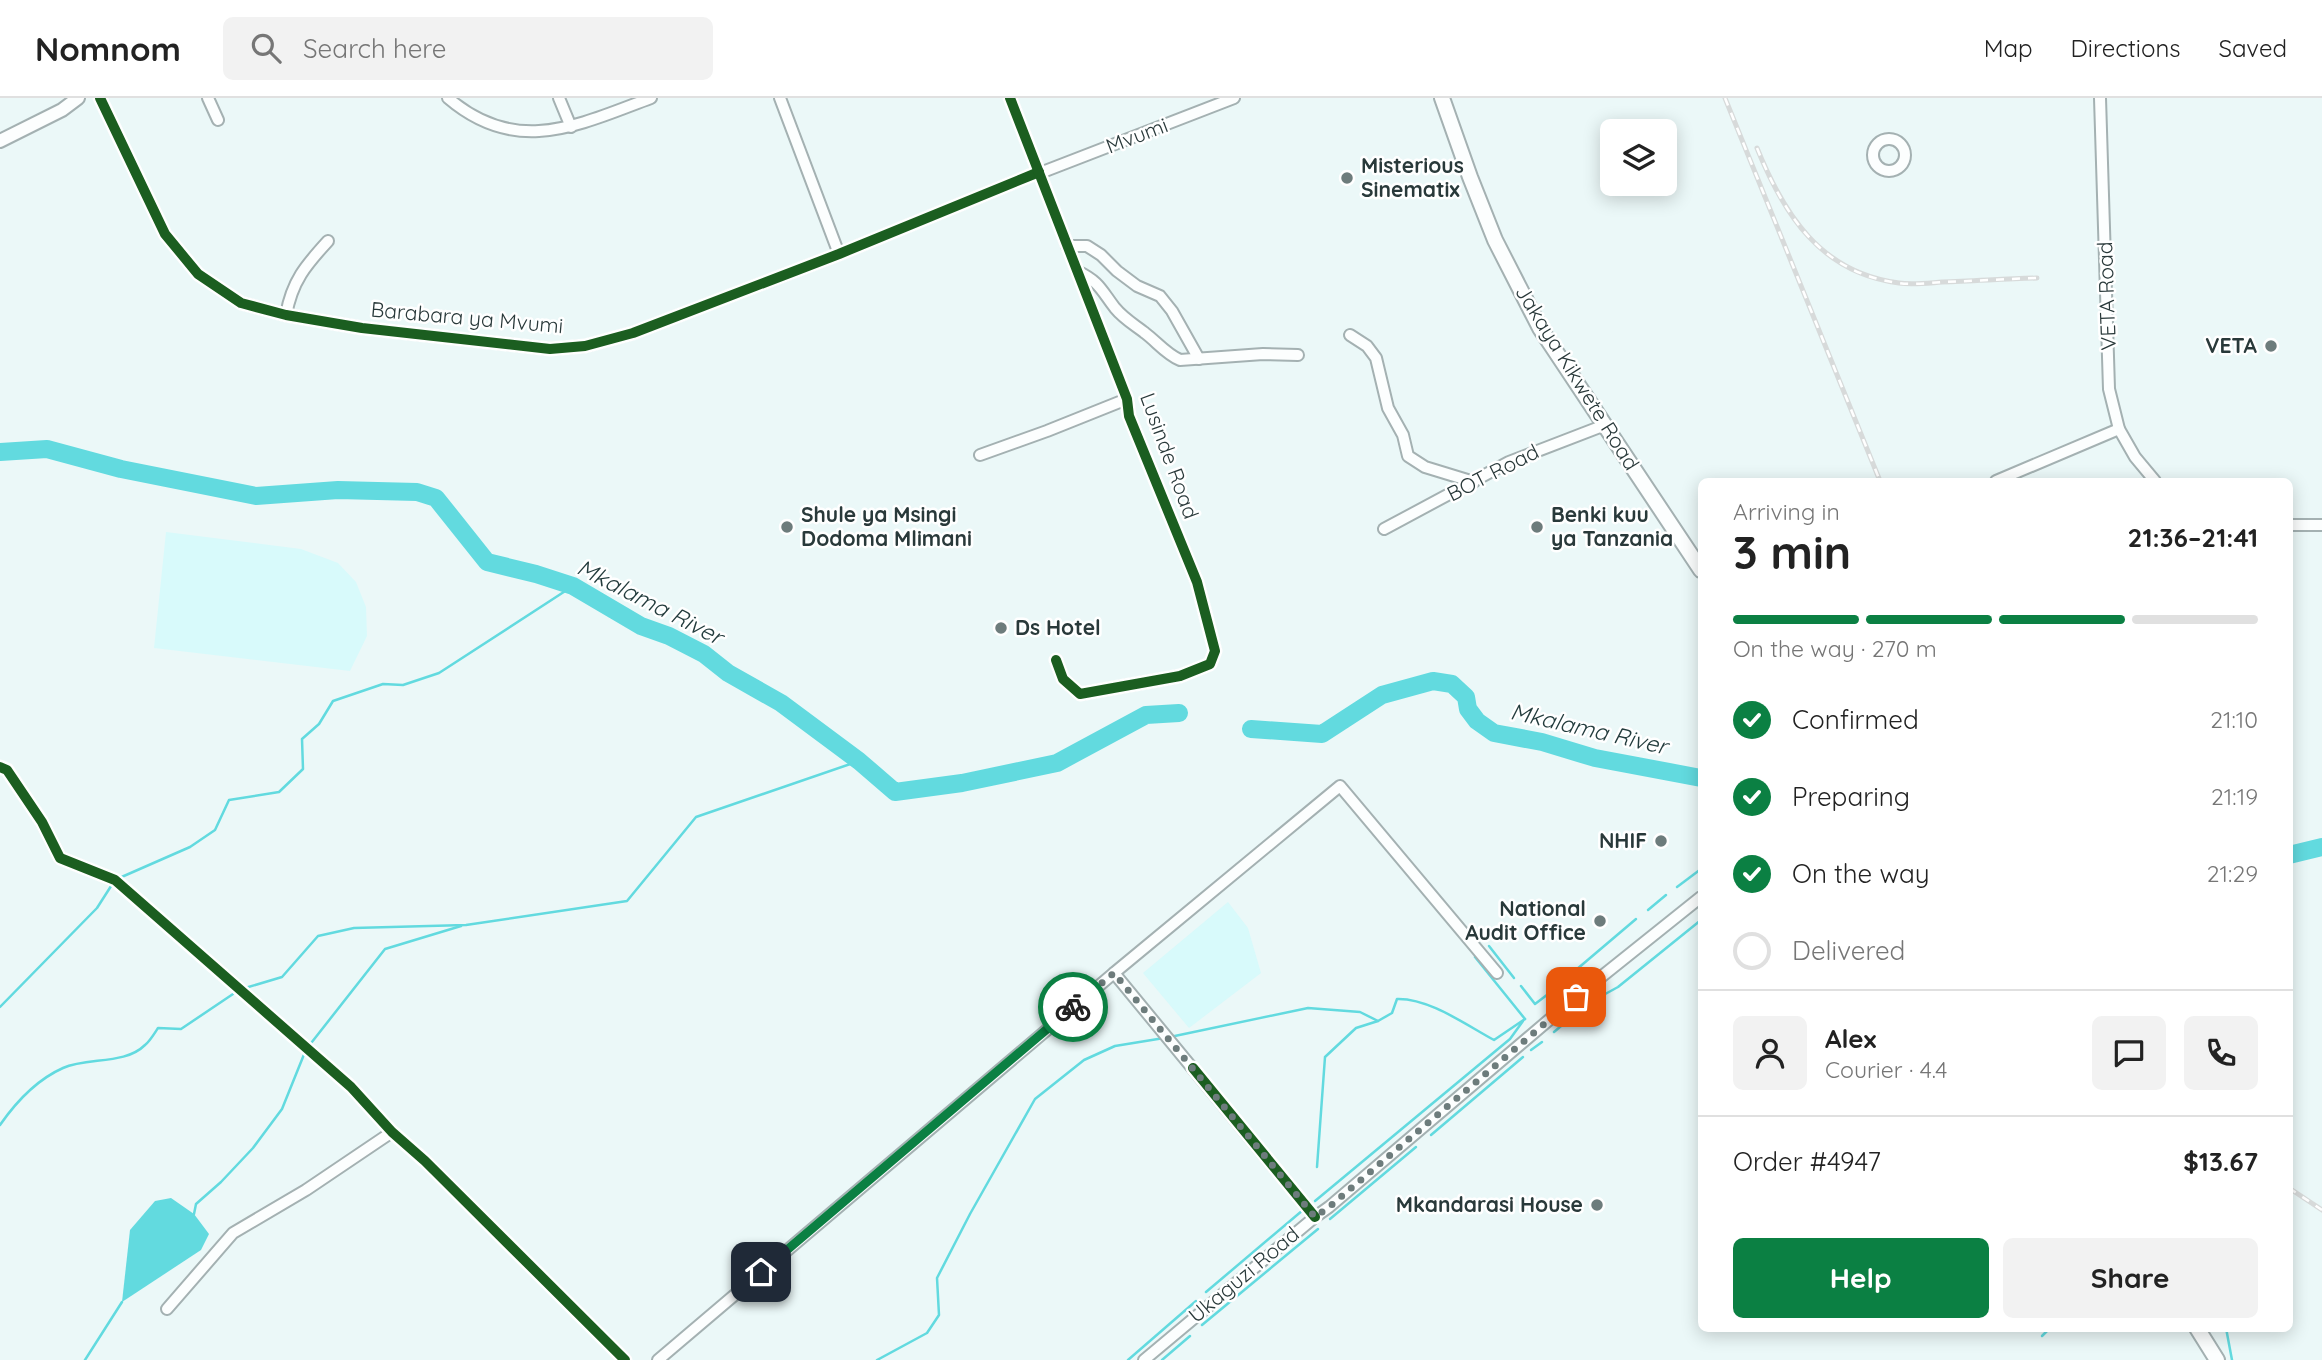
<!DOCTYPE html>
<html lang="en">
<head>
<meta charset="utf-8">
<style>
  body { margin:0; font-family:Quicksand,sans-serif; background:#f2f2f2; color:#222; height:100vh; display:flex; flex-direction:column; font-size:26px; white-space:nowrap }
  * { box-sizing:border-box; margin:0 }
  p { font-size:23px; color:#767676 }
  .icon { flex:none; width:38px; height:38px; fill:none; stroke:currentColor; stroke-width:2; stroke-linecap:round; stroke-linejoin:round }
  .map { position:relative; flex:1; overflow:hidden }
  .sheet { position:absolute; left:1698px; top:380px; width:595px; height:854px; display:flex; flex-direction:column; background:#fff; border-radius:10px; box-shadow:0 4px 18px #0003 }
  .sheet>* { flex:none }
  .tools { position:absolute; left:1600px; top:21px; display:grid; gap:14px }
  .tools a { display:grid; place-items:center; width:77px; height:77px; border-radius:10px; background:#fff; box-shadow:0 4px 18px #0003; font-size:35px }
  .pin { position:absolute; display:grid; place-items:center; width:60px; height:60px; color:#fff; margin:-30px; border-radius:14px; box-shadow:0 4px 10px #0006 }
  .courier { position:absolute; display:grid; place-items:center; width:70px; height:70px; margin:-35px; border:5px solid #0b8043; border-radius:50%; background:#fff; color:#222; box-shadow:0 2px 9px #0007 }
  .overview em { font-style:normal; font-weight:700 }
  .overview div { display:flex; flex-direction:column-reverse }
  .overview { display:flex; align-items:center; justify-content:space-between; height:119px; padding:0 35px }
  h1 { font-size:46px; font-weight:700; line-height:52px }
  .bar { display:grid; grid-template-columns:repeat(4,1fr); gap:10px 7px; align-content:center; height:84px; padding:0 35px }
  .bar i { height:9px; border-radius:5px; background:#e0e0e0 }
  .bar .selected { background:#0b8043 }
  .bar p { grid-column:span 4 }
  .line { display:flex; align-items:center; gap:18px; padding:0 35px; border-top:2px solid #e0e0e0 }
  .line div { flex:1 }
  .round { display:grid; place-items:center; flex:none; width:74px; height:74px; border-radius:10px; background:#f2f2f2 }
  ol { padding:0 35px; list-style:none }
  li { display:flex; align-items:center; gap:21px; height:77px }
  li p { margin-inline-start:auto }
  li .icon { padding:7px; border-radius:50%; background:#0b8043; color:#fff; stroke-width:4 }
  li:last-child { color:#767676 }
  li i { width:38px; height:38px; border:4px solid #e0e0e0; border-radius:50% }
  .button { display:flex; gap:14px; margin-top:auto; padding:14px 35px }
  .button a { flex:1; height:80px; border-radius:10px; background:#0b8043; color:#fff; font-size:28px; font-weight:700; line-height:80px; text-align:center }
  .button a+a { background:#f2f2f2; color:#222 }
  header { display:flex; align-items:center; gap:42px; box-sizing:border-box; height:98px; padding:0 35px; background:#fff; border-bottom:2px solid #e0e0e0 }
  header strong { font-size:33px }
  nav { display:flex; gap:38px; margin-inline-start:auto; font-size:24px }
  .search { width:490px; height:63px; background:#f2f2f2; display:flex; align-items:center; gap:18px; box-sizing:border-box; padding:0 24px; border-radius:10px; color:#767676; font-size:26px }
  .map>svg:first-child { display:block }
  .built { fill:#d8fafb }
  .water { fill:#62dadf }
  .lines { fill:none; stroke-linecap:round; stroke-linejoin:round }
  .stream { stroke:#62dadf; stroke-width:2.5 }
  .river { stroke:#62dadf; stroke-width:18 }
  .minor-casing { stroke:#a4b1b2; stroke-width:14 }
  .tertiary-casing { stroke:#a4b1b2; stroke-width:16 }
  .secondary-casing { stroke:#a4b1b2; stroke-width:18 }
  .minor { stroke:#fcfefe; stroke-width:10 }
  .tertiary { stroke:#fcfefe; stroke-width:12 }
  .secondary { stroke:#fcfefe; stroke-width:14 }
  .rail-casing { stroke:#d7dada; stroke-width:5 }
  .rail { stroke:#fff; stroke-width:2.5; stroke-dasharray:8; stroke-linecap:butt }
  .cycleway-casing { stroke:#fff; stroke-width:15 }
  .cycleway { stroke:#1b5e20; stroke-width:10 }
  .done { stroke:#6d7c7c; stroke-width:7; stroke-dasharray:0 12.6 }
  .route { stroke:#0b8043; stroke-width:9 }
  .poi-dot { fill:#6d7c7c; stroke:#fff; stroke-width:2.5 }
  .labels { text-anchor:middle; stroke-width:5; stroke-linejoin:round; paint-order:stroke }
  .street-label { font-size:21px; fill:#29393a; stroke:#fff }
  .poi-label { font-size:21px; font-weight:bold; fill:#29393a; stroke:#fff; text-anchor:start }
  .water-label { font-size:23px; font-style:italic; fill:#233c3d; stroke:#fff }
</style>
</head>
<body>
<header>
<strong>Nomnom</strong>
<div class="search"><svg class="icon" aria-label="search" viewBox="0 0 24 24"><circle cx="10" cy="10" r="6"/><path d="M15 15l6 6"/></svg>Search here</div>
<nav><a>Map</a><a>Directions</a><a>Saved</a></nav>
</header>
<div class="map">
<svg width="2322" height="1262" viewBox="0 0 2322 1262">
  <rect width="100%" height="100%" fill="#ebf8f8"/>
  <!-- built -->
  <g class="built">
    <polygon points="166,434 301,451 338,465 356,484 366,509 367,538 350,573 154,550"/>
    <polygon points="1228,804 1248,830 1261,875 1189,930 1143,875"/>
  </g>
  <!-- water -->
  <polygon class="water" points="171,1100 194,1116 209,1136 201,1152 122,1204 130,1132 155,1103"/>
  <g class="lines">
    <!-- stream -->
    <g class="stream">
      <polyline points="117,781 190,749 215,732 229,702 279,694 303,671 302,641 319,626 333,603 383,586 403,587 439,575 573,488"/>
      <polyline points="1677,789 1701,771"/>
      <polyline points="1648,812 1666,797"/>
      <polyline points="1489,848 1514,880"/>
      <polyline points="1475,859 1525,921"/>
      <polyline points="1570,877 1636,821"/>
      <polyline points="1521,888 1535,906 1560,887"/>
      <polyline points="245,890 282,879 318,838 354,830 466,827 627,803 696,719 859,663"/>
      <polyline points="0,909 97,810 113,785"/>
      <polyline points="1554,934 1587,906 1618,889 1701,822"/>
      <path d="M 1170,939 L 1308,910 L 1360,914 L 1378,923 L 1392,915 L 1397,901 C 1429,900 1466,927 1494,942 L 1525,921"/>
      <polyline points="308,949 385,851 461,828"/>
      <polyline points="1531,952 1542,944"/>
      <path d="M 0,1027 C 16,1004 36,982 63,970 C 88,959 125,967 145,947 C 150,943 154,936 158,930 L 181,931 L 236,894"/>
      <polyline points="1431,1037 1523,959"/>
      <polyline points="1317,1069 1325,959 1356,930 1378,923"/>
      <polyline points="1315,1103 1510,941 1523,923"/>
      <polyline points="194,1116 196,1106 221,1084 253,1050 282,1011 305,954"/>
      <polyline points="1330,1121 1416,1049"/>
      <polyline points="1206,1194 1303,1112"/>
      <polyline points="1202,1227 1318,1131"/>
      <polyline points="2226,1230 2232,1262"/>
      <polyline points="2042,1238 2050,1230"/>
      <polyline points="85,1262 122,1204"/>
      <polyline points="877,1262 927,1235 939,1217 937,1180 970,1116 1035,1001 1084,962 1115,948 1164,940"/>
      <polyline points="1128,1262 1196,1203"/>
      <polyline points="1162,1262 1190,1238"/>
    </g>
    <!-- river -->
    <g class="river">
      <polyline points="0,354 47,351 121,371 256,398 338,392 417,394 436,400 487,464 536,476 573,488 641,528 669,538 704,556 728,575 781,605 859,663 895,694 962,685 1057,665 1146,617 1179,615"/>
      <polyline points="1251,631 1322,636 1382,597 1433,583 1452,586 1466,599 1468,611 1477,623 1494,635 1542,644 1595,660 1701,680"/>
      <polyline points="2289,757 2322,749"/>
    </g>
    <!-- minor casing -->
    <g class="minor-casing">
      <g id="minor">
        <polyline points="100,0 165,136 198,176 241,205 286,217 362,230 550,251 585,248 633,235 839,156 1039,74"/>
        <polyline points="208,0 218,22"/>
        <path d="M 448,0 C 517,59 578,27 651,0"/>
        <polyline points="559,0 571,29"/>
        <polyline points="780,0 839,156"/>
        <polyline points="1010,0 1127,301 1129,318 1197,484 1215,553 1210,566 1180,578 1080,596 1063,581 1056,562"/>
        <polyline points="2100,0 2109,291 2119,331 2135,359 2155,383"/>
        <circle cx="1889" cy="57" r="16"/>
        <polyline points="1040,75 1234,0"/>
        <polyline points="1067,148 1087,148 1101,157 1117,173 1137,188 1160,198 1172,213 1199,261"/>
        <path d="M 1077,173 C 1100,184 1101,192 1115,210 C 1124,221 1135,227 1145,235 C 1157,244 1166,256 1180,262 L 1263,256 L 1298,257"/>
        <path d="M 286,217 C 292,183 306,167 328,143"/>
        <polyline points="1350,237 1367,248 1376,260 1388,310 1403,337 1408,358 1425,369 1474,384"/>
        <polyline points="980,357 1047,333 1127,301"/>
        <polyline points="1996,383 2119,331"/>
        <polyline points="2289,427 2322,427"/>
        <polyline points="1384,431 1509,364 1605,327"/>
        <polyline points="0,669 7,672 42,724 60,760 115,782 351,989 392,1034 425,1063 625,1262"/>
        <polyline points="1114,875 1340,688 1497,875"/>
        <polyline points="167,1211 233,1135 306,1092 392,1034"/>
        <polyline points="658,1262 1114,875 1315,1119"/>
        <polyline points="1144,1262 1315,1119 1329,1109 1576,899 1701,799"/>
      </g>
    </g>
    <!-- tertiary casing -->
    <g class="tertiary-casing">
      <polyline id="tertiary" points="0,43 62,12 78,0"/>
    </g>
    <!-- secondary casing -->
    <g class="secondary-casing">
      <g id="secondary">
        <polyline points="1442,0 1470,79 1495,142 1540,230 1701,472"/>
        <polyline points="2197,1230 2217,1262"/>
      </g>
    </g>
    <!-- minor -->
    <use href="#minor" class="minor"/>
    <!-- tertiary -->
    <use href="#tertiary" class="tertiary"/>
    <!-- secondary -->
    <use href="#secondary" class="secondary"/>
    <!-- rail casing -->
    <g class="rail-casing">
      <g id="rail">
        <polyline points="1725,0 1880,383"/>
        <path d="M 1757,50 C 1784,117 1821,175 1899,185 C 1913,187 1928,185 1942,184 C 1973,183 2005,181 2037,180"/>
        <polyline points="2289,1090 2322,1112"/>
      </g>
    </g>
    <!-- rail -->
    <use href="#rail" class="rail"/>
    <!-- cycleway casing -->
    <g class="cycleway-casing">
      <g id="cycleway">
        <polyline points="100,0 165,136 198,176 241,205 286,217 362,230 550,251 585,248 633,235 839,156 1039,74"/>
        <polyline points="1010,0 1127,301 1129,318 1197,484 1215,553 1210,566 1180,578 1080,596 1063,581 1056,562"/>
        <polyline points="0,669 7,672 42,724 60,760 115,782 351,989 392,1034 425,1063 625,1262"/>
        <polyline points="1193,970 1315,1119"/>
      </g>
    </g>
    <!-- cycleway -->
    <use href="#cycleway" class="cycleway"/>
  </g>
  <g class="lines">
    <!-- done -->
    <polyline class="done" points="1073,909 1114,875 1315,1119 1329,1109 1576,899"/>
    <!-- route -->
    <polyline class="route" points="761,1174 1073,909"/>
  </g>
  <!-- markers -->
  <g class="poi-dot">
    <circle cx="1347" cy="80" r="7"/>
    <circle cx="2271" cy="248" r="7"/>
    <circle cx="787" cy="429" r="7"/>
    <circle cx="1537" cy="429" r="7"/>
    <circle cx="1001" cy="530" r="7"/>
    <circle cx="1661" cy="743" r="7"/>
    <circle cx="1600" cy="823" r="7"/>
    <circle cx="1597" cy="1107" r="7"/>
  </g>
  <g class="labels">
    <!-- street labels -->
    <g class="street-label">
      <text transform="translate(1137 38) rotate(-21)" y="7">Mvumi</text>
      <text transform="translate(2107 198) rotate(-92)" y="7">VETA Road</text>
      <text transform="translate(467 220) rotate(5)" y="7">Barabara ya Mvumi</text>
      <text transform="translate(1577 280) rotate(58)" y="7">Jakaya Kikwete Road</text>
      <text transform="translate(1169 358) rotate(70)" y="7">Lusinde Road</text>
      <text transform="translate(1493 375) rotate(-27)" y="7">BOT Road</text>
      <text transform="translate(1244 1177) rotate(-40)" y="7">Ukaguzi Road</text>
    </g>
    <!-- poi labels -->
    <g class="poi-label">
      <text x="1361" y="75">Misterious<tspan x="1361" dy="24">Sinematix</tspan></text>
      <text x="2257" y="255" text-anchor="end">VETA</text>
      <text x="801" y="424">Shule ya Msingi<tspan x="801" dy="24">Dodoma Mlimani</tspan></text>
      <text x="1551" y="424">Benki kuu<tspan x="1551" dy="24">ya Tanzania</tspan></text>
      <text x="1015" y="537">Ds Hotel</text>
      <text x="1647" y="750" text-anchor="end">NHIF</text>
      <text x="1586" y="818" text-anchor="end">National<tspan x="1586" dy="24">Audit Office</tspan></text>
      <text x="1583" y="1114" text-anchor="end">Mkandarasi House</text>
    </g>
    <!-- water labels -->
    <g class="water-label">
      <text transform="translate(650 504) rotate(27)" y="8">Mkalama River</text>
      <text transform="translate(1589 631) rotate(13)" y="8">Mkalama River</text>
    </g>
  </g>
</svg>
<div class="tools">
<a><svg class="icon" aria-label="layers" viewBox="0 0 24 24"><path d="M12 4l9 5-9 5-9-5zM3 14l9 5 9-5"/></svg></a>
</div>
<div class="pin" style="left:1576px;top:899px;background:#ea580c"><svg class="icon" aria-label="bag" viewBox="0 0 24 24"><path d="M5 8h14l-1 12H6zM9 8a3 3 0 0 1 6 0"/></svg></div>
<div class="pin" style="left:761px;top:1174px;background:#1f2937"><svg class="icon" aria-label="home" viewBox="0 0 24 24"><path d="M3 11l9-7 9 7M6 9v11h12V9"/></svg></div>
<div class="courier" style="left:1073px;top:909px"><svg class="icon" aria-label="bike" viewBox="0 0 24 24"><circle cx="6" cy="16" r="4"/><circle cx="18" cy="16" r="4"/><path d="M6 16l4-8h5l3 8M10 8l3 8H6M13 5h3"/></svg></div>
<section class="sheet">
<div class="overview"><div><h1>3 min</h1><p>Arriving in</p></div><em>21:36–21:41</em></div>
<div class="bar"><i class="selected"></i><i class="selected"></i><i class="selected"></i><i></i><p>On the way · 270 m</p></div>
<ol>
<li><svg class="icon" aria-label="check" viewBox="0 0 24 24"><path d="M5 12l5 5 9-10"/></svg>Confirmed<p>21:10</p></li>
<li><svg class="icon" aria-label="check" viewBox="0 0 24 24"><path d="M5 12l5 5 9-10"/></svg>Preparing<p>21:19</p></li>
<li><svg class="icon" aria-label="check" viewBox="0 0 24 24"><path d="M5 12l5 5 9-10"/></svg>On the way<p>21:29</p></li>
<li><i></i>Delivered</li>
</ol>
<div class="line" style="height:126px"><a class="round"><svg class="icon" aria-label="person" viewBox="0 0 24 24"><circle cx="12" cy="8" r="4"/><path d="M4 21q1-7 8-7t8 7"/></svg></a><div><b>Alex</b><p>Courier · 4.4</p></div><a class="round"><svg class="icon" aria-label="chat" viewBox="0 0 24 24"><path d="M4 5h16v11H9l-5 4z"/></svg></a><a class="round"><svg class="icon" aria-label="phone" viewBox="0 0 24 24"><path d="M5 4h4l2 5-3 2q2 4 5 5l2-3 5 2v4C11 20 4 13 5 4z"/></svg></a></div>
<div class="line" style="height:91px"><div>Order #4947</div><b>$13.67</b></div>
<div class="button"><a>Help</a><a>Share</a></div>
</section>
</div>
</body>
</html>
